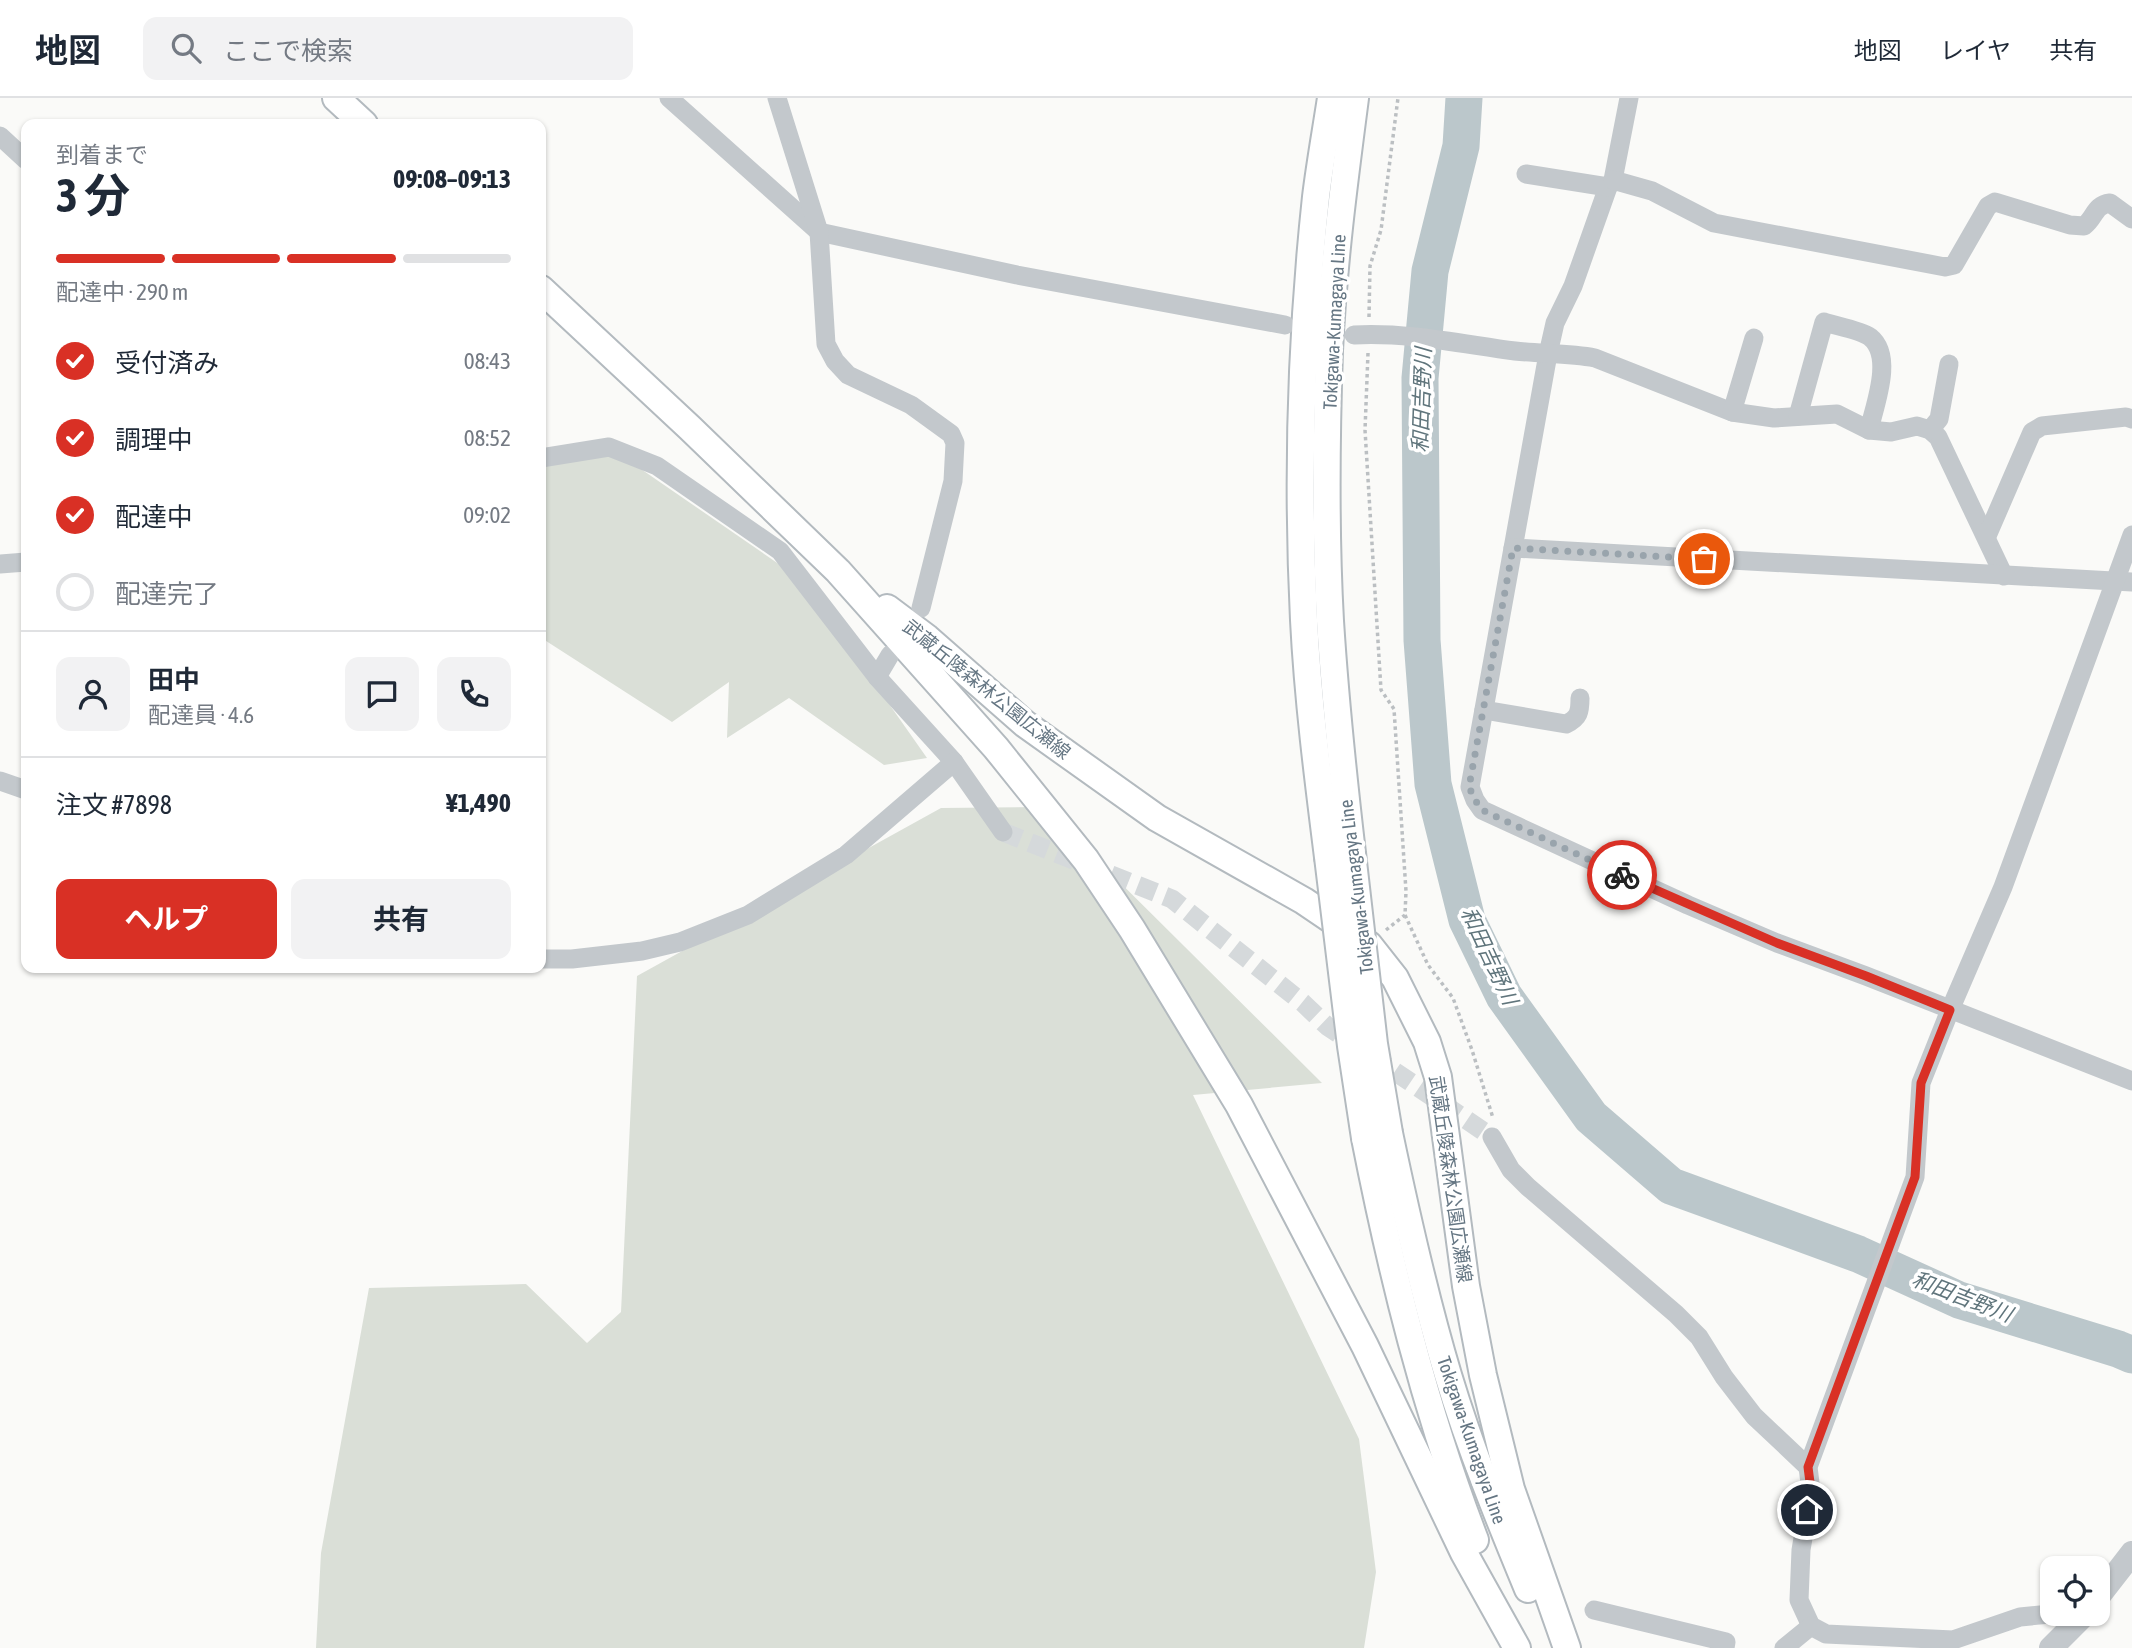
<!DOCTYPE html>
<html lang="ja">
<head>
<meta charset="utf-8">
<style>
  body { margin:0; font-family:"Asap Condensed","Noto Sans JP",sans-serif; background:#f2f2f3; color:#1f2937; height:100vh; display:flex; flex-direction:column; font-size:26px; white-space:nowrap }
  * { box-sizing:border-box; margin:0 }
  p { font-size:23px; color:#747a83 }
  .icon { flex:none; width:38px; height:38px; fill:none; stroke:currentColor; stroke-width:2; stroke-linecap:round; stroke-linejoin:round }
  .map { position:relative; flex:1; overflow:hidden }
  .panel { position:absolute; left:21px; top:21px; width:525px; height:854px; display:flex; flex-direction:column; background:#fff; border-radius:14px; box-shadow:0 2px 5px #0004 }
  .panel>* { flex:none }
  .fabs { position:absolute; left:2040px; top:1458px; display:grid; gap:14px }
  .fabs a { display:grid; place-items:center; width:70px; height:70px; border-radius:14px; background:#fff; box-shadow:0 2px 5px #0004; font-size:35px }
  .pin { position:absolute; display:grid; place-items:center; width:60px; height:60px; color:#fff; margin:-30px; border:4px solid #fff; border-radius:50%; box-shadow:0 2px 7px #0007 }
  .courier { position:absolute; display:grid; place-items:center; width:70px; height:70px; margin:-35px; border:5px solid #d93025; border-radius:50%; background:#fff; color:#222; box-shadow:0 2px 9px #0007 }
  .headline em { font-style:normal; font-weight:700 }
  .headline div { display:flex; flex-direction:column-reverse }
  .headline { display:flex; align-items:center; justify-content:space-between; height:119px; padding:0 35px }
  h1 { font-size:46px; font-weight:700; line-height:52px }
  .bar { display:grid; grid-template-columns:repeat(4,1fr); gap:10px 7px; align-content:center; height:84px; padding:0 35px }
  .bar i { height:9px; border-radius:5px; background:#e0e1e3 }
  .bar .selected { background:#d93025 }
  .bar p { grid-column:span 4 }
  .line { display:flex; align-items:center; gap:18px; padding:0 35px; border-top:2px solid #e0e1e3 }
  .line div { flex:1 }
  .round { display:grid; place-items:center; flex:none; width:74px; height:74px; border-radius:14px; background:#f2f2f3 }
  ol { padding:0 35px; list-style:none }
  li { display:flex; align-items:center; gap:21px; height:77px }
  li p { margin-inline-start:auto }
  li .icon { padding:7px; border-radius:50%; background:#d93025; color:#fff; stroke-width:4 }
  li:last-child { color:#747a83 }
  li i { width:38px; height:38px; border:4px solid #e0e1e3; border-radius:50% }
  .action { display:flex; gap:14px; margin-top:auto; padding:14px 35px }
  .action a { flex:1; height:80px; border-radius:14px; background:#d93025; color:#fff; font-size:28px; font-weight:700; line-height:80px; text-align:center }
  .action a+a { background:#f2f2f3; color:#1f2937 }
  header { display:flex; align-items:center; gap:42px; box-sizing:border-box; height:98px; padding:0 35px; background:#fff; border-bottom:2px solid #e0e1e3 }
  header strong { font-size:33px }
  nav { display:flex; gap:38px; margin-inline-start:auto; font-size:24px }
  .search { width:490px; height:63px; background:#f2f2f3; display:flex; align-items:center; gap:18px; box-sizing:border-box; padding:0 24px; border-radius:14px; color:#747a83; font-size:26px }
  .map>svg:first-child { display:block }
  .green { fill:#dadfd7 }
  .lines { fill:none; stroke-linecap:round; stroke-linejoin:round }
  .river { stroke:#bbc7cb; stroke-width:37 }
  .minor-tunnel { stroke:#d5d9db; stroke-width:19; stroke-dasharray:19 10; stroke-linecap:butt }
  .secondary-casing { stroke:#b3babf; stroke-width:30 }
  .path { stroke:#bbbfc2; stroke-width:3.5; stroke-dasharray:3.5 3.5; stroke-linecap:butt }
  .minor { stroke:#c3c8cc; stroke-width:19 }
  .tertiary { stroke:#c3c8cc; stroke-width:24 }
  .secondary { stroke:#fff; stroke-width:26 }
  .secondary-bridge-casing { stroke:#b3babf; stroke-width:30; stroke-linecap:butt }
  .secondary-bridge { stroke:#fff; stroke-width:26 }
  .done { stroke:#99a4ac; stroke-width:7; stroke-dasharray:0 12.6 }
  .route { stroke:#d93025; stroke-width:9 }
  .labels { text-anchor:middle; stroke-width:7; stroke-linejoin:round; paint-order:stroke }
  .street-label { font-size:19px; fill:#657683; stroke:#fff }
  .water-label { font-size:21px; font-style:italic; fill:#60757c; stroke:#fff }
</style>
</head>
<body>
<header>
<strong>地図</strong>
<div class="search"><svg class="icon" aria-label="search" viewBox="0 0 24 24"><circle cx="10" cy="10" r="6"/><path d="M15 15l6 6"/></svg>ここで検索</div>
<nav><a>地図</a><a>レイヤ</a><a>共有</a></nav>
</header>
<div class="map">
<svg width="2132" height="1550" viewBox="0 0 2132 1550">
  <rect width="100%" height="100%" fill="#fafaf8"/>
  <!-- green -->
  <g class="green">
    <polygon points="609,349 802,482 927,660 884,667 789,600 727,640 729,584 672,624 543,541 541,545 541,368"/>
    <polygon points="1044,709 1322,985 1193,997 1359,1341 1376,1474 1364,1550 316,1550 321,1455 369,1190 526,1186 587,1245 621,1214 637,878 941,710"/>
  </g>
  <g class="lines">
    <!-- river -->
    <polyline class="river" points="1464,0 1461,48 1430,173 1420,280 1422,542 1433,686 1467,822 1504,898 1591,1019 1671,1088 1858,1156 1959,1202 2118,1251 2132,1257"/>
    <!-- minor-tunnel -->
    <polyline class="minor-tunnel" points="1003,734 1172,801 1303,905 1327,928 1492,1039"/>
    <!-- secondary casing -->
    <g class="secondary-casing">
      <g id="secondary">
        <polyline points="336,0 364,26"/>
        <polyline points="541,191 690,330 838,473 996,650 1086,762 1132,831 1239,1007 1365,1248 1464,1455 1517,1550"/>
        <polyline points="887,510 927,540 1025,626 1157,720 1304,803 1369,847 1395,880 1427,944 1438,979 1466,1188 1483,1277 1511,1391 1567,1550"/>
        <path d="M 1352,755 C 1343,678 1335,601 1330,523 C 1325,433 1326,343 1329,253 C 1333,168 1344,84 1355,0"/>
        <path d="M 1328,759 C 1318,680 1308,601 1304,522 C 1297,381 1301,239 1316,99 C 1320,66 1326,33 1331,0"/>
        <path d="M 1389,1035 C 1406,1116 1424,1197 1448,1277 C 1470,1350 1499,1421 1528,1491"/>
        <path d="M 1365,1040 C 1392,1177 1425,1311 1475,1442"/>
      </g>
    </g>
    <!-- path -->
    <g class="path">
      <polyline points="1369,219 1370,168 1381,132 1398,0"/>
      <polyline points="1368,255 1365,332 1381,592 1394,611 1406,793 1405,817 1428,867 1453,900 1472,952 1493,1020"/>
      <polyline points="1386,832 1405,817"/>
    </g>
    <!-- minor -->
    <g class="minor">
      <polyline points="669,0 819,134 1017,177 1285,227"/>
      <polyline points="777,0 819,134 826,246 835,263 848,277 911,307 951,336 955,345 953,383 921,510"/>
      <polyline points="1629,0 1613,82 1608,89 1573,188 1555,225 1548,256 1470,689 1475,702 1482,712 1688,807 1777,845 1866,878 2132,983"/>
      <polyline points="0,38 26,62"/>
      <polyline points="1526,76 1608,89"/>
      <path d="M 1613,82 L 1652,93 L 1714,125 L 1945,169 L 1954,167 L 1988,108 L 1995,104 L 2070,127 L 2084,128 C 2095,120 2094,107 2110,105 L 2132,121"/>
      <path d="M 1354,237 C 1407,234 1462,246 1515,253 C 1542,256 1569,255 1595,260 L 1732,314 L 1774,320 L 1837,316 L 1869,332 L 1891,334 L 1917,328 L 1930,332 L 1938,339 L 2004,478"/>
      <polyline points="1732,314 1754,240"/>
      <path d="M 1798,318 L 1824,224 C 1836,228 1860,232 1870,239 C 1894,258 1875,306 1869,332"/>
      <polyline points="1930,332 1939,321 1949,266"/>
      <polyline points="541,360 609,349 657,368 780,453 877,579 954,664 1003,734"/>
      <polyline points="1987,438 2032,334 2042,328 2126,319 2132,321"/>
      <polyline points="1513,450 2132,484"/>
      <polyline points="0,466 26,464"/>
      <polyline points="877,579 890,557"/>
      <path d="M 1484,612 L 1566,626 C 1579,620 1580,614 1580,600"/>
      <polyline points="0,683 26,692"/>
      <polyline points="541,861 572,861 642,853 680,844 748,817 846,757 954,664"/>
      <polyline points="1492,1039 1511,1072 1528,1089 1676,1216 1699,1239 1724,1279 1754,1318 1808,1369"/>
      <polyline points="1594,1512 1726,1544 1725,1550"/>
      <polyline points="2080,1521 2050,1516 2020,1519 1953,1542 1826,1536 1811,1528 1799,1502 1801,1452 1811,1393 1808,1369 1915,1079 1921,985 1950,912 2003,789 2132,437"/>
      <polyline points="1784,1550 1811,1528"/>
    </g>
    <!-- tertiary -->
    <g class="tertiary">
      <polyline points="2098,1499 2132,1455"/>
      <polyline points="2051,1550 2085,1516"/>
    </g>
    <!-- secondary -->
    <use href="#secondary" class="secondary"/>
    <!-- secondary-bridge casing -->
    <g class="secondary-bridge-casing">
      <g id="secondary-bridge">
        <polyline points="1352,755 1374,946 1389,1035"/>
        <polyline points="1328,759 1351,948 1365,1040"/>
      </g>
    </g>
    <!-- secondary-bridge -->
    <use href="#secondary-bridge" class="secondary-bridge"/>
  </g>
  <g class="lines">
    <!-- done -->
    <polyline class="done" points="1622,777 1482,712 1475,702 1469,689 1513,450 1704,461"/>
    <!-- route -->
    <polyline class="route" points="1622,777 1777,845 1866,878 1950,912 1921,985 1915,1079 1808,1369 1811,1392 1807,1412"/>
  </g>
  <g class="labels">
    <!-- street labels -->
    <g class="street-label">
      <text transform="translate(1334 224) rotate(-87)" y="7">Tokigawa-Kumagaya Line</text>
      <text transform="translate(987 591) rotate(39)" y="7">武蔵丘陵森林公園広瀬線</text>
      <text transform="translate(1356 789) rotate(-97)" y="7">Tokigawa-Kumagaya Line</text>
      <text transform="translate(1451 1081) rotate(82)" y="7">武蔵丘陵森林公園広瀬線</text>
      <text transform="translate(1472 1342) rotate(71)" y="7">Tokigawa-Kumagaya Line</text>
    </g>
    <!-- water labels -->
    <g class="water-label">
      <text transform="translate(1422 302) rotate(-88)" y="7">和田吉野川</text>
      <text transform="translate(1489 858) rotate(65)" y="7">和田吉野川</text>
      <text transform="translate(1962 1199) rotate(21)" y="7">和田吉野川</text>
    </g>
  </g>
</svg>
<div class="fabs">
<a><svg class="icon" aria-label="locate" viewBox="0 0 24 24"><circle cx="12" cy="12" r="6"/><path d="M12 2v4M12 18v4M2 12h4M18 12h4"/></svg></a>
</div>
<div class="pin" style="left:1704px;top:461px;background:#ea580c"><svg class="icon" aria-label="bag" viewBox="0 0 24 24"><path d="M5 8h14l-1 12H6zM9 8a3 3 0 0 1 6 0"/></svg></div>
<div class="pin" style="left:1807px;top:1412px;background:#1f2937"><svg class="icon" aria-label="home" viewBox="0 0 24 24"><path d="M3 11l9-7 9 7M6 9v11h12V9"/></svg></div>
<div class="courier" style="left:1622px;top:777px"><svg class="icon" aria-label="bike" viewBox="0 0 24 24"><circle cx="6" cy="16" r="4"/><circle cx="18" cy="16" r="4"/><path d="M6 16l4-8h5l3 8M10 8l3 8H6M13 5h3"/></svg></div>
<section class="panel">
<div class="headline"><div><h1>3 分</h1><p>到着まで</p></div><em>09:08–09:13</em></div>
<div class="bar"><i class="selected"></i><i class="selected"></i><i class="selected"></i><i></i><p>配達中 · 290 m</p></div>
<ol>
<li><svg class="icon" aria-label="check" viewBox="0 0 24 24"><path d="M5 12l5 5 9-10"/></svg>受付済み<p>08:43</p></li>
<li><svg class="icon" aria-label="check" viewBox="0 0 24 24"><path d="M5 12l5 5 9-10"/></svg>調理中<p>08:52</p></li>
<li><svg class="icon" aria-label="check" viewBox="0 0 24 24"><path d="M5 12l5 5 9-10"/></svg>配達中<p>09:02</p></li>
<li><i></i>配達完了</li>
</ol>
<div class="line" style="height:126px"><a class="round"><svg class="icon" aria-label="person" viewBox="0 0 24 24"><circle cx="12" cy="8" r="4"/><path d="M4 21q1-7 8-7t8 7"/></svg></a><div><b>田中</b><p>配達員 · 4.6</p></div><a class="round"><svg class="icon" aria-label="chat" viewBox="0 0 24 24"><path d="M4 5h16v11H9l-5 4z"/></svg></a><a class="round"><svg class="icon" aria-label="phone" viewBox="0 0 24 24"><path d="M5 4h4l2 5-3 2q2 4 5 5l2-3 5 2v4C11 20 4 13 5 4z"/></svg></a></div>
<div class="line" style="height:91px"><div>注文 #7898</div><b>¥1,490</b></div>
<div class="action"><a>ヘルプ</a><a>共有</a></div>
</section>
</div>
</body>
</html>
